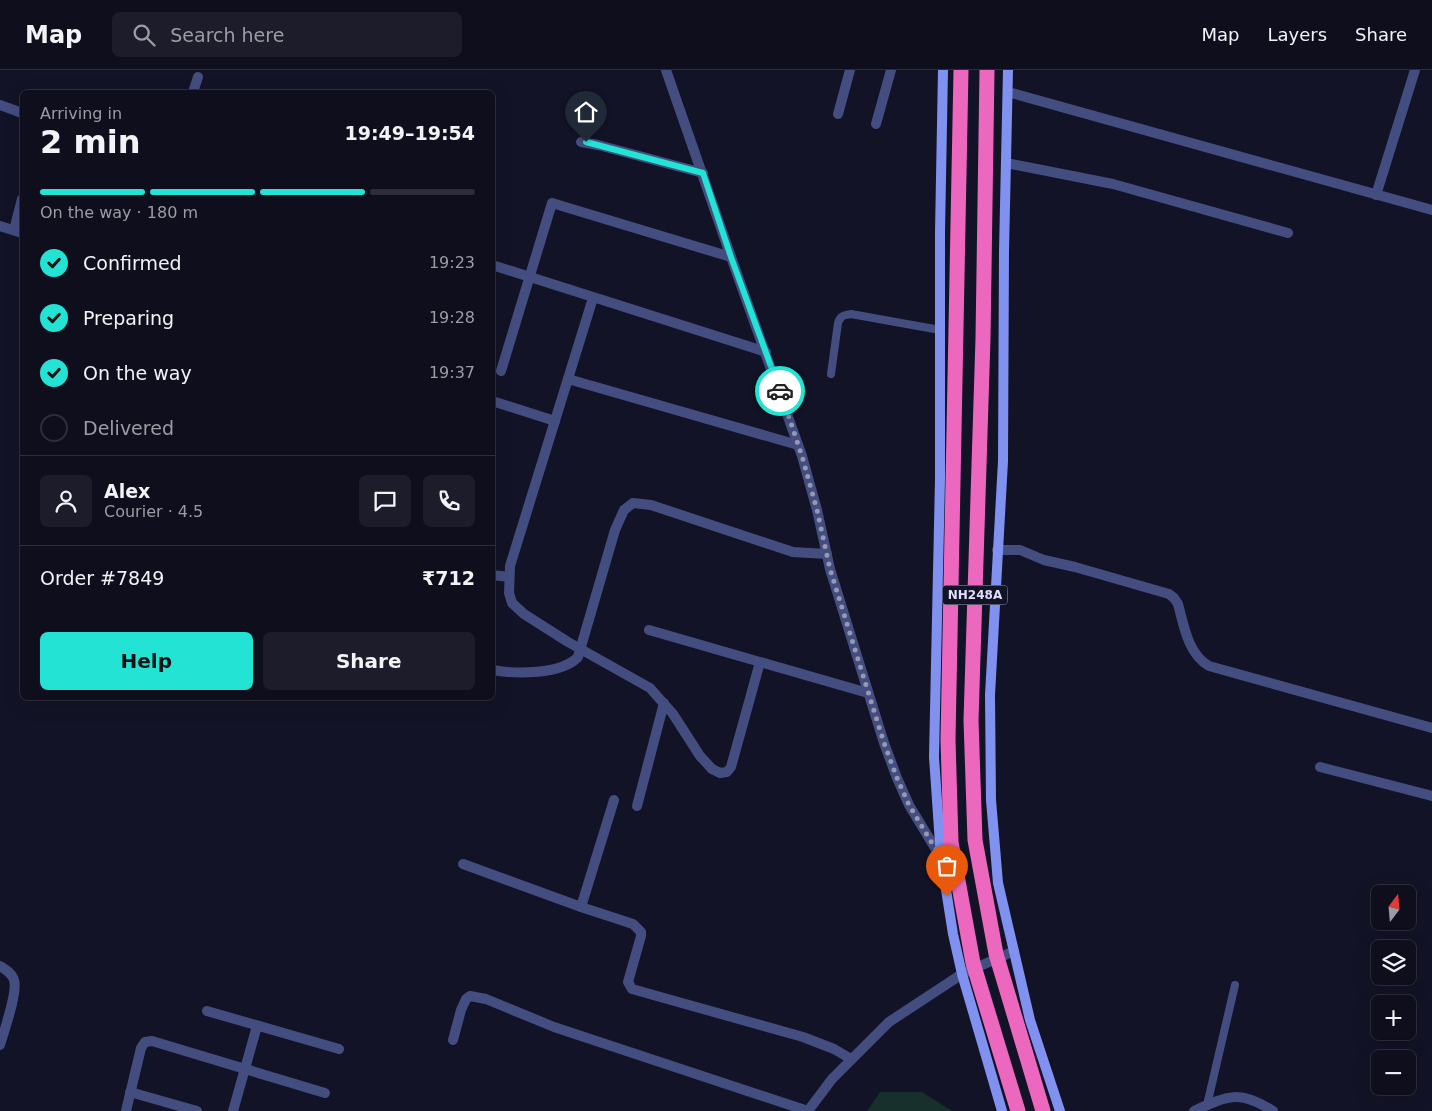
<!DOCTYPE html>
<html lang="en">
<head>
<meta charset="utf-8">
<style>
  body { margin:0; font-family:"DejaVu Sans",sans-serif; background:#1c1c2a; color:#f1f3f6; height:100vh; display:flex; flex-direction:column; font-size:19px; white-space:nowrap }
  * { box-sizing:border-box; margin:0 }
  p { font-size:16px; color:#9b9ca4 }
  .icon { flex:none; width:28px; height:28px; fill:none; stroke:currentColor; stroke-width:2; stroke-linecap:round; stroke-linejoin:round }
  .map { position:relative; flex:1; overflow:hidden }
  .sheet { position:absolute; left:20px; top:20px; width:475px; height:610px; display:flex; flex-direction:column; background:#0e0e1d; border-radius:8px; box-shadow:0 5px 20px #0002,0 0 0 1px #2e2e3b }
  .sheet>* { flex:none }
  .needle { width:32px; rotate:16deg }
  .buttons { position:absolute; left:1371px; top:815px; display:grid; gap:10px }
  .buttons a { display:grid; place-items:center; width:45px; height:45px; border-radius:8px; background:#0e0e1d; box-shadow:0 5px 20px #0002,0 0 0 1px #2e2e3b; font-size:25px }
  .pin { position:absolute; display:grid; place-items:center; width:42px; height:42px; color:#fff; margin:-51px -21px; border-radius:50% 50% 50% 0; rotate:-45deg; box-shadow:0 0 5px #0007 }
  .pin .icon { rotate:45deg }
  .courier { position:absolute; display:grid; place-items:center; width:50px; height:50px; margin:-25px; border:4px solid #22e3d4; border-radius:50%; background:#fff; color:#222; box-shadow:0 1px 6px #0007 }
  .headline em { font-style:normal; font-weight:700 }
  .headline div { display:flex; flex-direction:column-reverse }
  .headline { display:flex; align-items:center; justify-content:space-between; height:85px; padding:0 20px }
  h1 { font-size:32px; font-weight:700; line-height:38px }
  .bar { display:grid; grid-template-columns:repeat(4,1fr); gap:8px 5px; align-content:center; height:60px; padding:0 20px }
  .bar i { height:6px; border-radius:4px; background:#2e2e3b }
  .bar .on { background:#22e3d4 }
  .bar p { grid-column:span 4 }
  .line { display:flex; align-items:center; gap:12px; padding:0 20px; border-top:1px solid #2e2e3b }
  .line div { flex:1 }
  .round { display:grid; place-items:center; flex:none; width:52px; height:52px; border-radius:8px; background:#1c1c2a }
  ol { padding:0 20px; list-style:none }
  li { display:flex; align-items:center; gap:15px; height:55px }
  li p { margin-inline-start:auto }
  li .icon { padding:5px; border-radius:50%; background:#22e3d4; color:#111; stroke-width:4 }
  li:last-child { color:#9b9ca4 }
  li i { width:28px; height:28px; border:2px solid #2e2e3b; border-radius:50% }
  .button { display:flex; gap:10px; margin-top:auto; padding:10px 20px }
  .button a { flex:1; height:58px; border-radius:8px; background:#22e3d4; color:#111; font-size:20px; font-weight:700; line-height:58px; text-align:center }
  .button a+a { background:#1c1c2a; color:#f1f3f6 }
  header { display:flex; align-items:center; gap:30px; box-sizing:border-box; height:70px; padding:0 25px; background:#0e0e1d; border-bottom:1px solid #2e2e3b }
  header strong { font-size:24px }
  nav { display:flex; gap:28px; margin-inline-start:auto; font-size:18px }
  .search { width:350px; height:45px; background:#1c1c2a; display:flex; align-items:center; gap:12px; box-sizing:border-box; padding:0 18px; border-radius:8px; color:#9b9ca4; font-size:19px }
  .map>svg:first-child { display:block }
  .green { fill:#17302b }
  .lines { fill:none; stroke-linecap:round; stroke-linejoin:round }
  .lane { stroke:#444d80; stroke-width:8 }
  .street { stroke:#444d80; stroke-width:10 }
  .secondary { stroke:#8191ef; stroke-width:10 }
  .highway-bridge { stroke:#ec68be; stroke-width:15 }
  .done { stroke:#9798b1; stroke-width:5; stroke-dasharray:0 9 }
  .route { stroke:#22e3d4; stroke-width:6 }
  .labels { text-anchor:middle; stroke-width:4.5; stroke-linejoin:round; paint-order:stroke }
  .shield { fill:#131327; stroke:#a1a2bb; stroke-width:1 }
  .shield-label { font-size:12px; font-weight:bold; fill:#dedffb }
</style>
</head>
<body>
<header>
<strong>Map</strong>
<div class="search"><svg class="icon" aria-label="search" viewBox="0 0 24 24"><circle cx="10" cy="10" r="6"/><path d="M15 15l6 6"/></svg>Search here</div>
<nav><a>Map</a><a>Layers</a><a>Share</a></nav>
</header>
<div class="map">
<svg width="1432" height="1041" viewBox="0 0 1432 1041">
  <rect width="100%" height="100%" fill="#131327"/>
  <!-- green -->
  <polygon class="green" points="880,1022 922,1022 952,1041 867,1041"/>
  <g class="lines">
    <!-- lane -->
    <g class="lane">
      <path d="M 831,304 L 838,253 C 840,246 844,245 851,244 L 940,260"/>
      <polyline points="1207,1035 1235,915"/>
    </g>
    <!-- street -->
    <g class="street">
      <polyline points="666,0 731,187 802,386 817,440 830,499 884,673 897,708 909,735 941,788"/>
      <polyline points="193,22 198,7"/>
      <polyline points="1008,22 1432,140"/>
      <polyline points="0,35 22,43"/>
      <polyline points="838,44 850,0"/>
      <polyline points="876,54 891,0"/>
      <polyline points="581,72 598,75 703,103"/>
      <polyline points="1006,93 1113,114 1288,163"/>
      <polyline points="1376,125 1415,0"/>
      <polyline points="0,156 22,163"/>
      <polyline points="14,160 22,129"/>
      <polyline points="492,195 766,282"/>
      <polyline points="593,228 510,496 509,523 512,533 524,544 568,572 650,618 673,644 700,686 712,699 720,703 727,702 731,697 760,592"/>
      <polyline points="501,301 552,133 731,187"/>
      <polyline points="568,309 798,375"/>
      <polyline points="492,331 555,351"/>
      <path d="M 997,480 L 1020,480 L 1044,490 L 1075,497 L 1169,524 L 1174,528 L 1178,534 C 1184,556 1188,584 1209,596 L 1432,658"/>
      <polyline points="492,505 509,507"/>
      <polyline points="649,560 868,623"/>
      <path d="M 492,600 C 515,604 561,605 578,587 L 615,460 L 624,440 L 633,433 L 651,435 L 793,482 L 827,484"/>
      <polyline points="1320,697 1432,726"/>
      <polyline points="637,736 664,633"/>
      <polyline points="463,794 581,837 633,854 641,862 641,866 628,912 632,919 803,967 834,979 851,989"/>
      <polyline points="581,837 614,730"/>
      <path d="M 0,896 C 5,899 12,903 14,910 C 18,922 4,961 0,975"/>
      <polyline points="207,941 339,979"/>
      <polyline points="453,970 461,940 466,929 470,926 486,929 554,957 808,1041"/>
      <polyline points="130,1022 197,1041"/>
      <polyline points="126,1041 141,978 145,972 152,971 325,1023"/>
      <polyline points="233,1041 257,956"/>
      <polyline points="808,1041 832,1009 889,952 962,904 1014,881"/>
      <path d="M 1194,1041 C 1229,1025 1240,1020 1273,1041"/>
    </g>
    <!-- secondary -->
    <g class="secondary">
      <polyline points="943,0 940,162 940,409 934,687 941,788 953,864 962,904 1002,1041"/>
      <polyline points="1008,0 1004,181 1003,391 990,625 991,730 998,813 1030,950 1060,1041"/>
    </g>
    <!-- highway-bridge -->
    <g class="highway-bridge">
      <polyline points="961,0 948,670 951,772 973,893 1018,1041"/>
      <polyline points="987,0 983,268 971,650 975,770 996,884 1043,1041"/>
    </g>
  </g>
  <g class="lines">
    <!-- done -->
    <polyline class="done" points="780,321 802,386 817,440 830,499 884,673 897,708 909,735 941,788 947,826"/>
    <!-- route -->
    <polyline class="route" points="586,72 703,103 731,187 780,321"/>
  </g>
  <g class="labels">
    <!-- shield labels -->
    <rect class="shield" x="942.5" y="515.5" width="65" height="19" rx="4"/>
    <g class="shield-label">
      <text x="975" y="529">NH248A</text>
    </g>
  </g>
</svg>
<div class="buttons">
<a><svg class="needle" viewBox="-14 -14 28 28"><path d="M0-13l5 13h-10z" fill="#e53935"/><path d="M0 13l5-13h-10z" fill="#9b9ca4"/></svg></a>
<a><svg class="icon" aria-label="layers" viewBox="0 0 24 24"><path d="M12 4l9 5-9 5-9-5zM3 14l9 5 9-5"/></svg></a>
<a>+</a>
<a>−</a>
</div>
<div class="pin" style="left:947px;top:826px;background:#ea580c"><svg class="icon" aria-label="bag" viewBox="0 0 24 24"><path d="M5 8h14l-1 12H6zM9 8a3 3 0 0 1 6 0"/></svg></div>
<div class="pin" style="left:586px;top:72px;background:#1f2937"><svg class="icon" aria-label="home" viewBox="0 0 24 24"><path d="M3 11l9-7 9 7M6 9v11h12V9"/></svg></div>
<div class="courier" style="left:780px;top:321px"><svg class="icon" aria-label="car" viewBox="0 0 24 24"><path d="M5 17H2v-5l4-1 3-4h7l3 4 3 1v5h-3M9 17h6M6 11h13"/><circle cx="7" cy="17" r="2"/><circle cx="17" cy="17" r="2"/></svg></div>
<section class="sheet">
<div class="headline"><div><h1>2 min</h1><p>Arriving in</p></div><em>19:49–19:54</em></div>
<div class="bar"><i class="on"></i><i class="on"></i><i class="on"></i><i></i><p>On the way · 180 m</p></div>
<ol>
<li><svg class="icon" aria-label="check" viewBox="0 0 24 24"><path d="M5 12l5 5 9-10"/></svg>Confirmed<p>19:23</p></li>
<li><svg class="icon" aria-label="check" viewBox="0 0 24 24"><path d="M5 12l5 5 9-10"/></svg>Preparing<p>19:28</p></li>
<li><svg class="icon" aria-label="check" viewBox="0 0 24 24"><path d="M5 12l5 5 9-10"/></svg>On the way<p>19:37</p></li>
<li><i></i>Delivered</li>
</ol>
<div class="line" style="height:90px"><a class="round"><svg class="icon" aria-label="person" viewBox="0 0 24 24"><circle cx="12" cy="8" r="4"/><path d="M4 21q1-7 8-7t8 7"/></svg></a><div><b>Alex</b><p>Courier · 4.5</p></div><a class="round"><svg class="icon" aria-label="chat" viewBox="0 0 24 24"><path d="M4 5h16v11H9l-5 4z"/></svg></a><a class="round"><svg class="icon" aria-label="phone" viewBox="0 0 24 24"><path d="M5 4h4l2 5-3 2q2 4 5 5l2-3 5 2v4C11 20 4 13 5 4z"/></svg></a></div>
<div class="line" style="height:65px"><div>Order #7849</div><b>₹712</b></div>
<div class="button"><a>Help</a><a>Share</a></div>
</section>
</div>
</body>
</html>
